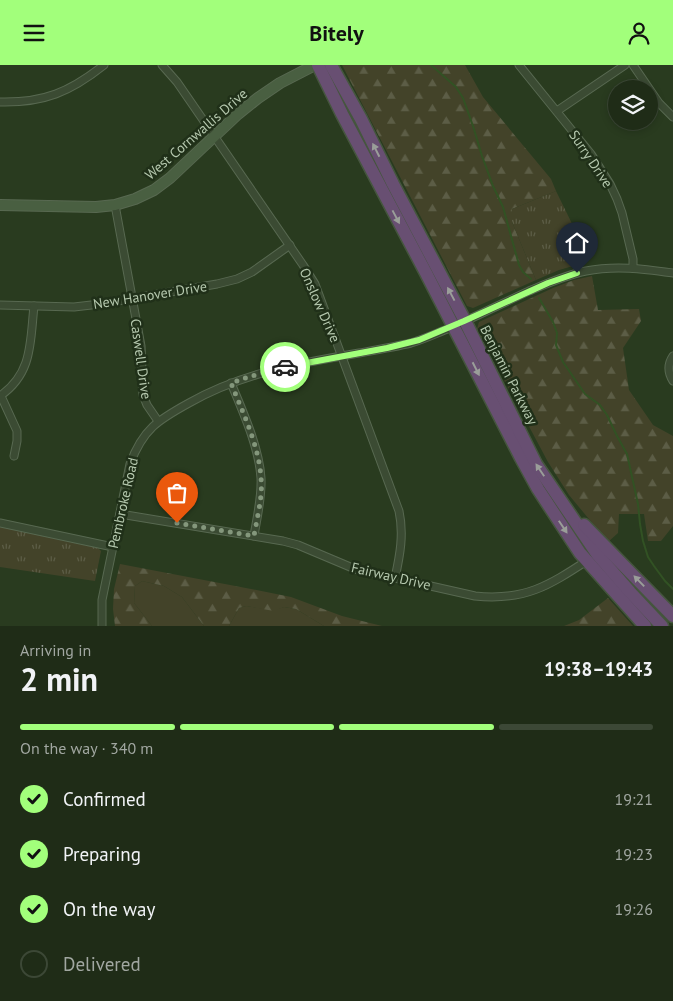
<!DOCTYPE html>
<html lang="en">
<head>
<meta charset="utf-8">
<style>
  body { margin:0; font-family:"PT Sans",sans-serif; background:#2c3824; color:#f1f3f6; height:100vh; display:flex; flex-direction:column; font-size:19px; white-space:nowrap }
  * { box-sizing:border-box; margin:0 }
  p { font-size:16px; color:#a1a7a1 }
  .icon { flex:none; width:28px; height:28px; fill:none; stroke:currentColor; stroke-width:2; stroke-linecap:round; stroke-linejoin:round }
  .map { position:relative; height:561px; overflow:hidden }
  .drawer { display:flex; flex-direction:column; background:#1f2c17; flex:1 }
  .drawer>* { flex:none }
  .buttons { position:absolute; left:608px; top:15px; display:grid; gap:10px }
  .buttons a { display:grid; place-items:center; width:50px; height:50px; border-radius:50%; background:#1f2c17; box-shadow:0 2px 8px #0003,0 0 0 1px #3c4836; font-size:25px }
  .pin { position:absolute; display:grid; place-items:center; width:42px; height:42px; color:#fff; margin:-51px -21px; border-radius:50% 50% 50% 0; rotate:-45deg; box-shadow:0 0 5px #0007 }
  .pin .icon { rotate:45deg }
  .courier { position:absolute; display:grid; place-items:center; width:50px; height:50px; margin:-25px; border:4px solid #a2ff7b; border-radius:50%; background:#fff; color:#222; box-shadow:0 1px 6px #0007 }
  .headline em { font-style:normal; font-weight:700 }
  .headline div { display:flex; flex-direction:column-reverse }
  .headline { display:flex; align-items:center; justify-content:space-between; height:85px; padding:0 20px }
  h1 { font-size:32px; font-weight:700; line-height:38px }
  .bar { display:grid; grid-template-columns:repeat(4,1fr); gap:8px 5px; align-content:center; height:60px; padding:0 20px }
  .bar i { height:6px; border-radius:4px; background:#3c4836 }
  .bar .on { background:#a2ff7b }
  .bar p { grid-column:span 4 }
  ol { padding:0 20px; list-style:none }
  li { display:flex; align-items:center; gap:15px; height:55px }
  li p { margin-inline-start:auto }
  li .icon { padding:5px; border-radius:50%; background:#a2ff7b; color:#111; stroke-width:4 }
  li:last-child { color:#a1a7a1 }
  li i { width:28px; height:28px; border:2px solid #3c4836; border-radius:50% }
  header { display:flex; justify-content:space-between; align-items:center; height:65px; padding:0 20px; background:#a2ff7b; color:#111; font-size:22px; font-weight:700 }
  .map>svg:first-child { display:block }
  .grass { fill:#434329 }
  .forest { fill:url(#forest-firs) }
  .park { fill:url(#park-tufts) }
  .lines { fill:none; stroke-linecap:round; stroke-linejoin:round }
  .stream { stroke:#325224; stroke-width:2 }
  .street-casing { stroke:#586951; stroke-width:9 }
  .secondary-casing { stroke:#586951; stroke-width:12 }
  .highway-casing { stroke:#45563e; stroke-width:15 }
  .street { stroke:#3b4b33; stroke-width:7 }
  .secondary { stroke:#495f41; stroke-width:10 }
  .highway { stroke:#684f72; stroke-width:12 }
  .oneway { fill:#9a9e99 }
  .done { stroke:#84977c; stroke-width:5; stroke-dasharray:0 9 }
  .route { stroke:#a2ff7b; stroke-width:6 }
  .labels { text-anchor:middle; stroke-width:5; stroke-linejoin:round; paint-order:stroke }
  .street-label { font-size:14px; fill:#b5c8ae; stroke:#203019 }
</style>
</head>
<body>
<header><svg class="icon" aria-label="menu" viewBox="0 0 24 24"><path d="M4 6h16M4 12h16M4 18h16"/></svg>Bitely<svg class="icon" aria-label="person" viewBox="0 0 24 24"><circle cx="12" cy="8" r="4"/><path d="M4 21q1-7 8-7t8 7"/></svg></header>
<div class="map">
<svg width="673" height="561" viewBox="0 0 673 561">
  <defs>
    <pattern id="forest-firs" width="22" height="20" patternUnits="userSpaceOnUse" patternTransform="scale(1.25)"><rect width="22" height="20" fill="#434329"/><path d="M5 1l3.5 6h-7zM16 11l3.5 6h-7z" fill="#5c5d46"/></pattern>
    <pattern id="park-tufts" width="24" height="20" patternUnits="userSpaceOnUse" patternTransform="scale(1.25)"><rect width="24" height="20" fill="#434329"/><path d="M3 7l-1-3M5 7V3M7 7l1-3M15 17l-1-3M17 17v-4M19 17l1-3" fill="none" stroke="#5c5d46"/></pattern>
  </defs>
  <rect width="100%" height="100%" fill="#293b1f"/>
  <!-- grass -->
  <g class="grass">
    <polygon points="142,516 164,521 182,532 204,561 152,561 134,538 135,521"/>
    <polygon points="246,541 274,545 284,542 296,544 324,561 229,561 239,543"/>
  </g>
  <!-- forest -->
  <g class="forest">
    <polygon points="342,0 465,0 483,32 551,114 556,126 512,144 512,157 536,215 473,243 467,241"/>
    <polygon points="592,211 598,245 639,244 641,256 623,283 629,325 653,360 673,371 673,461 661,476 648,476 644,449 619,449 618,468 608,477 569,430 548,397 477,264 479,257 553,223 574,215"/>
    <polygon points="120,499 251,524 291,532 342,551 382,561 324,561 296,544 284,542 274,546 246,541 239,543 229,561 204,561 182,532 164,521 142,516 135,521 134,538 152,561 115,561 113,544 114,524"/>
    <polygon points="608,533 633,561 564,561 579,555"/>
  </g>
  <!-- park -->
  <g class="park">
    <polygon points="556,126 579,173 587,197 559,205 536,215 512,157 512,144"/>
    <polygon points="0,462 98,483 101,486 95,516 0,502"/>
  </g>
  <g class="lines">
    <!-- stream -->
    <g class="stream">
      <polyline points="431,0 456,22 463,33 473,61 482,91 493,121 503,142 519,200 523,207 531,214"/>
      <polyline points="539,233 553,257 557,268 556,280 563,297 585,329 600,340 607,350 617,371 627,389 638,439 640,459 643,476 648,492 654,501 665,516 673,524"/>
    </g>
    <!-- street casing -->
    <g class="street-casing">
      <g id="street">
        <path d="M 162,0 L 177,17 L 303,200 L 315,219 L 322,238 L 399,446 C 404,469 400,490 395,513"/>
        <polyline points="519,0 591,89 610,119 617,134 622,148 633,194 633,203"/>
        <polyline points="633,0 659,38 673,52"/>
        <path d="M 0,37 C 44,38 70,27 104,0"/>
        <polyline points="557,46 625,0"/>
        <polyline points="115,140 141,281 143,330 147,340 158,356"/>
        <polyline points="0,240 74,242 100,239 217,219 237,214 252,207 290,180"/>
        <path d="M 673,291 C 667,300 668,308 673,316"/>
        <path d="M 231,318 C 243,347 259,382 261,413 C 262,432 257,452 254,471"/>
        <path d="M 0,331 C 33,308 30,277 34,241"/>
        <polyline points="1,331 17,366 17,376 14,391"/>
        <path d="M 120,449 L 283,476 L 298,480 L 355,504 L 475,531 C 525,536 548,521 588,495"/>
        <polyline points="0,458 113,482"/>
        <path d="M 102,561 L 102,535 L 130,399 C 143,364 158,355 189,338 C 241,308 300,298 359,288 C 376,285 394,282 411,278 C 425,274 437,268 450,263 C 477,251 503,238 529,226 C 548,218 566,210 586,206 C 616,200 644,204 673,208"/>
      </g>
    </g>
    <!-- secondary casing -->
    <g class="secondary-casing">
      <polyline id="secondary" points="0,140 96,142 115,140 135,134 154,125 170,113 238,49 258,33 280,18 315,0"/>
    </g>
    <!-- highway casing -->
    <g class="highway-casing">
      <g id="highway">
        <polyline points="318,0 342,49 426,208 521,393 538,424 580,488 645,561"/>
        <polyline points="331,0 361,54 393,119 465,256 536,399 597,489 630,527 662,561"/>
        <polyline points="584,460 673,551"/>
      </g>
    </g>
    <!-- street -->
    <use href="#street" class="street"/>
    <!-- secondary -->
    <use href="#secondary" class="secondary"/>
    <!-- highway -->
    <use href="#highway" class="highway"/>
  </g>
  <!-- one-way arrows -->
  <defs><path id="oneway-solid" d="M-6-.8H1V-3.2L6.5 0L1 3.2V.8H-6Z" transform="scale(1.25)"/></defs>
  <g class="oneway">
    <use href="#oneway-solid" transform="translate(376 85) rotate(-117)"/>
    <use href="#oneway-solid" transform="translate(396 152) rotate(62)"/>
    <use href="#oneway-solid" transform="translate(451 229) rotate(-118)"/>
    <use href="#oneway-solid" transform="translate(476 304) rotate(63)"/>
    <use href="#oneway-solid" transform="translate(540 405) rotate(-124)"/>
    <use href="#oneway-solid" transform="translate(563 462) rotate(56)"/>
    <use href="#oneway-solid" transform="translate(639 516) rotate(-134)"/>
  </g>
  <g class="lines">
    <!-- done -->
    <path class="done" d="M 177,458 L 254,471 C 257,452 263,432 261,413 C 259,381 243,348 231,318 L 248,312 L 285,302"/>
    <!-- route -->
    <polyline class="route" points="285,302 387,283 419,275 464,256 548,218 577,208"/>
  </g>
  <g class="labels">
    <!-- street labels -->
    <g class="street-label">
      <text transform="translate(196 69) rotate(-41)" y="5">West Cornwallis Drive</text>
      <text transform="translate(591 94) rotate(56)" y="5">Surry Drive</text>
      <text transform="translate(150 230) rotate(-9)" y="5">New Hanover Drive</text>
      <text transform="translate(320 240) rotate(66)" y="5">Onslow Drive</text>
      <text transform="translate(141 294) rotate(82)" y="5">Caswell Drive</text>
      <text transform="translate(509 310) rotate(63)" y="5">Benjamin Parkway</text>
      <text transform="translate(123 438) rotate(-77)" y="5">Pembroke Road</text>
      <text transform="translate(391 511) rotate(13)" y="5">Fairway Drive</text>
    </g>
  </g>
</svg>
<div class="buttons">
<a><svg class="icon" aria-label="layers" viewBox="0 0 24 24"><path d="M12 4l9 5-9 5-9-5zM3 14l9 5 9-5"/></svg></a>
</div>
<div class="pin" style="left:177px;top:458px;background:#ea580c"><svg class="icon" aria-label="bag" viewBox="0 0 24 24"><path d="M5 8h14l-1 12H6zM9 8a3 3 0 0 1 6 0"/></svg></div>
<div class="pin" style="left:577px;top:208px;background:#1f2937"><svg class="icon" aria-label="home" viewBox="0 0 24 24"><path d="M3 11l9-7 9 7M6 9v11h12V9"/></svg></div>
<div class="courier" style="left:285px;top:302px"><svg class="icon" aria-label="car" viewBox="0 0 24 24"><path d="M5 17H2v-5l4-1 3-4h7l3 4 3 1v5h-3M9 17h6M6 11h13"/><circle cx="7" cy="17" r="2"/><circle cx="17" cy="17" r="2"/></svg></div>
</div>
<section class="drawer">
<div class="headline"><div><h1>2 min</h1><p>Arriving in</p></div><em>19:38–19:43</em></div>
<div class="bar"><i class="on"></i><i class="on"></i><i class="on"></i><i></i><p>On the way · 340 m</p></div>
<ol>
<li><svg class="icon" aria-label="check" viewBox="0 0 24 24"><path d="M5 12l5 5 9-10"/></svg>Confirmed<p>19:21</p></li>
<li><svg class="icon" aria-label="check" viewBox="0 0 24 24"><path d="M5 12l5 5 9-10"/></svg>Preparing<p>19:23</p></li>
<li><svg class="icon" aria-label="check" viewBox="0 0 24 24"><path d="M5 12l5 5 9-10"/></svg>On the way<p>19:26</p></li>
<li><i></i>Delivered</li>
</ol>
</section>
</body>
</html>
